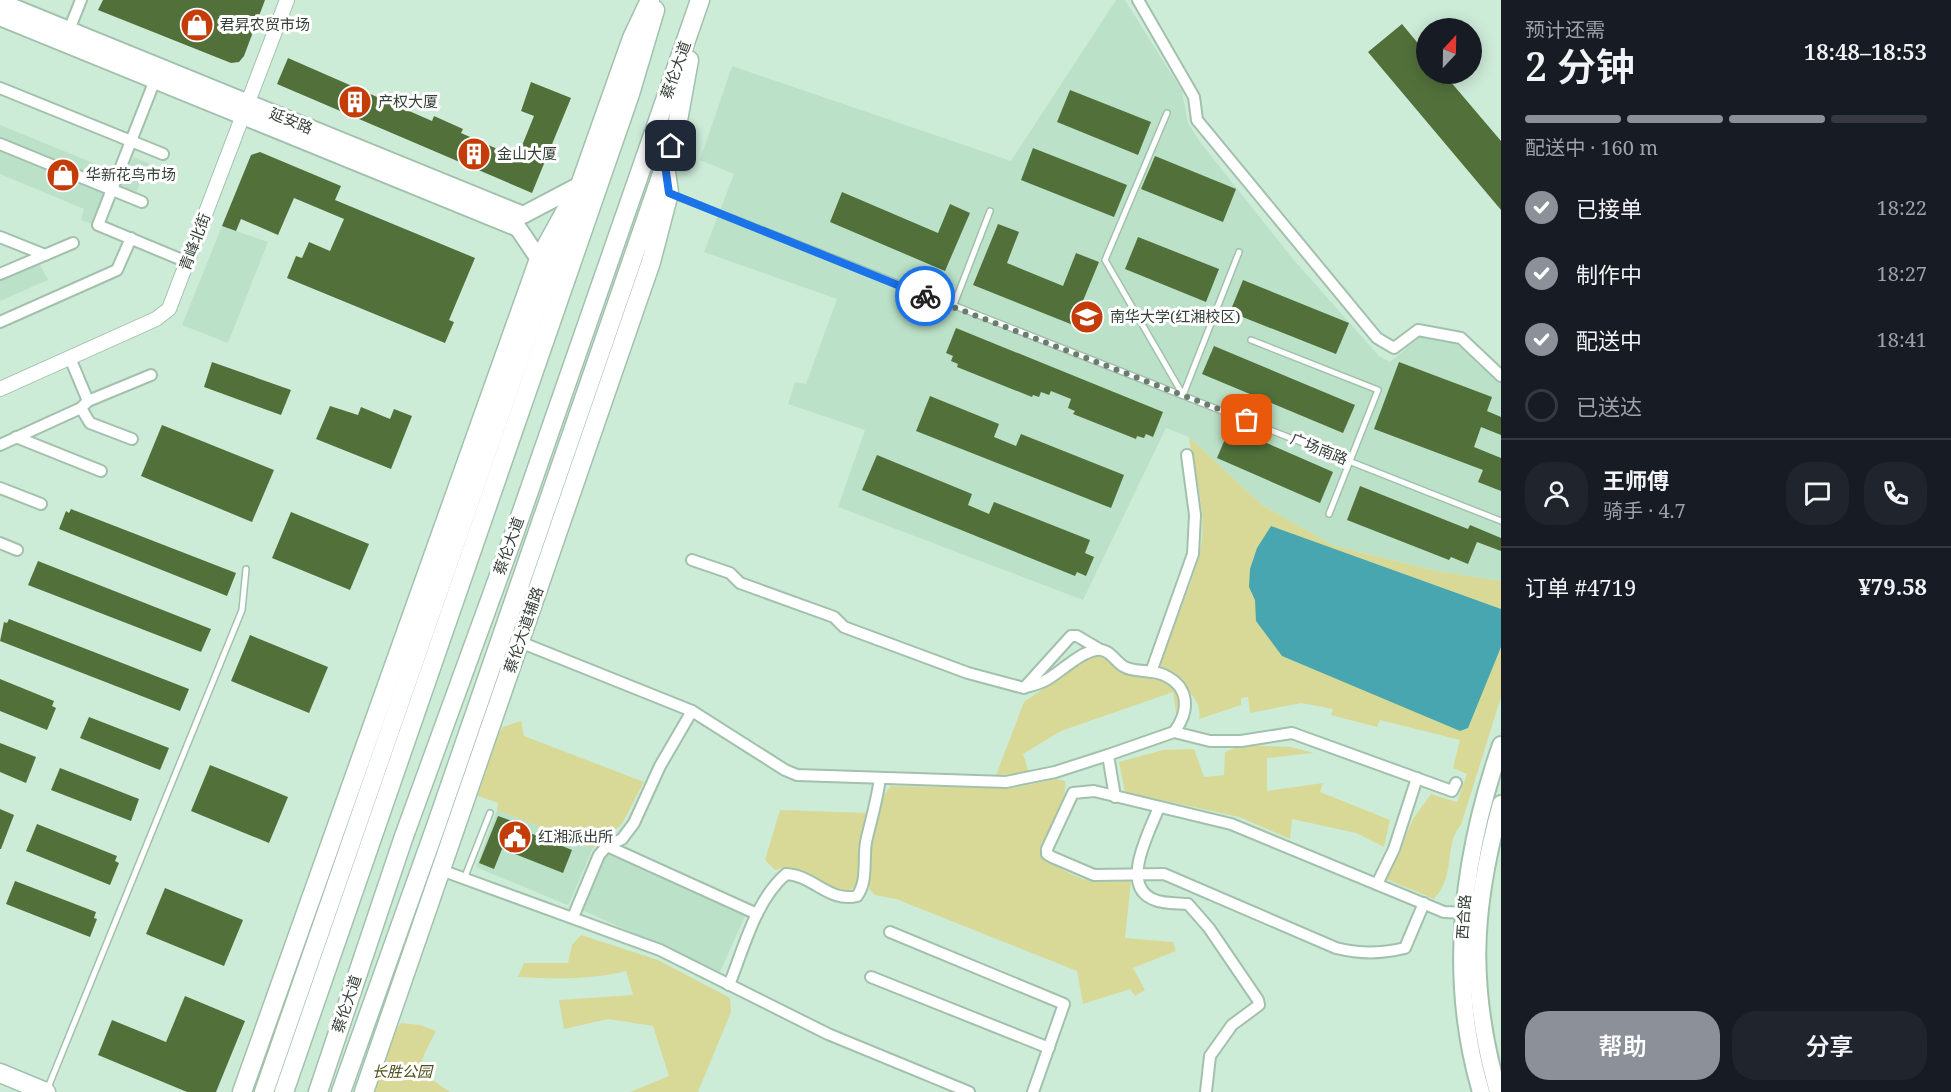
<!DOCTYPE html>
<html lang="zh">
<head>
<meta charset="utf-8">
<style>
  body { margin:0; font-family:"Noto Serif","Noto Sans SC",serif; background:#20242c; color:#f1f3f6; height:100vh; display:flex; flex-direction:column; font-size:22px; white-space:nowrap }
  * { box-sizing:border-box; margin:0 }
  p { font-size:20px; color:#9ea1a6 }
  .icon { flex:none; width:33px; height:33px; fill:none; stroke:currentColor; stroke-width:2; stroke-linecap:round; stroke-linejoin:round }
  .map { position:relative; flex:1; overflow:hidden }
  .side { display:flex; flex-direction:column; background:#171b24; width:450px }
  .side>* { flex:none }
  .needle { width:39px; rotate:22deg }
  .tools { position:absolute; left:1416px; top:18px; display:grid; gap:12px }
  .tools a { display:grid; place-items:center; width:66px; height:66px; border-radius:50%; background:#171b24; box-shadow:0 3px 15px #0003; font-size:30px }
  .pin { position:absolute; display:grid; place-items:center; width:51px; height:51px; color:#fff; margin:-26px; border-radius:12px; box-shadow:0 3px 9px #0006 }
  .courier { position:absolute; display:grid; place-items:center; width:60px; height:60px; margin:-30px; border:4px solid #1a73e8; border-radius:50%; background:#fff; color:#222; box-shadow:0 2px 8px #0007 }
  .overview em { font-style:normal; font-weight:600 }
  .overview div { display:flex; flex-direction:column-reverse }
  .overview { display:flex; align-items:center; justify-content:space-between; height:102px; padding:0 24px }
  h1 { font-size:39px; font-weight:600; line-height:45px }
  .bar { display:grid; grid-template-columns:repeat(4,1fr); gap:9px 6px; align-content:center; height:72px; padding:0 24px }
  .bar i { height:8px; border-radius:4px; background:#363941 }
  .bar .current { background:#8c9099 }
  .bar p { grid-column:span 4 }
  .line { display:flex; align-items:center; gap:15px; padding:0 24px; border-top:2px solid #363941 }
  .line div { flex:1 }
  .round { display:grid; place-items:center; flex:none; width:63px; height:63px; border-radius:24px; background:#20242c }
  ol { padding:0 24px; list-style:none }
  li { display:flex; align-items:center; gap:18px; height:66px }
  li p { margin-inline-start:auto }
  li .icon { padding:6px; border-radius:50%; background:#8c9099; color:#fff; stroke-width:4 }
  li:last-child { color:#9ea1a6 }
  li i { width:33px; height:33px; border:3px solid #363941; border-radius:50% }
  .primary-button { display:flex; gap:12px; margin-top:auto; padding:12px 24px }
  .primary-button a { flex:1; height:69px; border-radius:24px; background:#8c9099; color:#fff; font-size:24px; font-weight:600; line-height:69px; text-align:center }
  .primary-button a+a { background:#20242c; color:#f1f3f6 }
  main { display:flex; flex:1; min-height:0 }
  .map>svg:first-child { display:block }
  .built { fill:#bbe1c8 }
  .green { fill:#d8d996 }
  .water { fill:#48a6b0 }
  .building { fill:#52713a }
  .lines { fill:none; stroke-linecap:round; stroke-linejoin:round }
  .service-casing { stroke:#a2c1ad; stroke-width:8 }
  .minor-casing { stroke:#a2c1ad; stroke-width:14 }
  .tertiary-casing { stroke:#a2c1ad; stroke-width:16 }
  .secondary-casing { stroke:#a2c1ad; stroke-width:20 }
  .primary-casing { stroke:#a2c1ad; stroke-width:21 }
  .trunk-casing { stroke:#a2c1ad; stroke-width:21 }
  .service { stroke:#fff; stroke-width:5 }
  .minor { stroke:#fff; stroke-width:10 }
  .tertiary { stroke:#fff; stroke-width:14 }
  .secondary { stroke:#fff; stroke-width:16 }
  .primary { stroke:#fff; stroke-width:18 }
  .trunk { stroke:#fff; stroke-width:18 }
  .done { stroke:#697c6f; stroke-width:6; stroke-dasharray:0 10.8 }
  .route { stroke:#1a73e8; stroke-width:8 }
  .labels { text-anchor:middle; stroke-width:6; stroke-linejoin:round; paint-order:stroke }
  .poi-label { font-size:15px; fill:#333f37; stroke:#fff; text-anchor:start }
  .street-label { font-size:15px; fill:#333f37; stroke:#fff }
  .park-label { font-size:15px; font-style:italic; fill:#4f4f1c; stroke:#fff }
</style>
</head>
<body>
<main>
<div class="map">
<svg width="1501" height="1092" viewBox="0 0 1501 1092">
  <rect width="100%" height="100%" fill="#cdecd8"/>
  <!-- built -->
  <g class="built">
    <polygon points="1116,0 1125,0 1182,91 1188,123 1200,142 1293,259 1379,356 1390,362 1421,336 1456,343 1501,383 1501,581 1437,571 1334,546 1262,505 1189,437 1166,428 1083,600 838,507 865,430 788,404 795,382 806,384 837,299 704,252 734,174 700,160 732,66 1011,161"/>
    <polygon points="0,125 125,176 133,157 149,163 135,195 109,184 92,224 81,220 84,209 0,174"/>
    <polygon points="222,226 268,242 228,343 182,325"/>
    <polygon points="38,261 48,280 0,301 0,278"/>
    <polygon points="497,810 593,848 569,904 567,905 476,867"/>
    <polygon points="607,854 745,916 720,972 582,910"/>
  </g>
  <!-- green -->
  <g class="green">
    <path d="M 1189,437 L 1262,505 L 1334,546 L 1437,571 L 1501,581 L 1501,697 L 1461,825 C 1443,845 1457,874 1434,899 L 1386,879 L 1413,819 L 1431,794 L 1457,802 L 1467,774 L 1453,768 L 1460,740 L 1380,720 L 1377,727 L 1331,715 L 1333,709 L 1301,703 L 1250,713 L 1248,697 L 1241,698 L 1241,705 L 1199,719 C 1204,693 1173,684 1161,667 L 1160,658 C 1173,626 1199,571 1202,539 C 1205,506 1194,470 1189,437 Z"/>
    <path d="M 1101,653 C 1119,661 1176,680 1182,698 C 1184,704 1179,713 1177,720 L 1173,692 L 1061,731 L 1023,754 L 1029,773 L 996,775 L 1024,702 L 1090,656 Z"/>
    <polygon points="521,721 524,736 644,782 622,824 593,848 497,810 498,803 475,795 499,733 503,727"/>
    <polygon points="1242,745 1291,747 1314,753 1267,758 1267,791 1323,783 1320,792 1390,820 1384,847 1356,833 1292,819 1290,839 1239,817 1125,792 1119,762 1163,750 1194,749 1204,777 1224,775 1225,752"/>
    <path d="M 1055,779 L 1065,781 C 1068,811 1039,832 1044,859 C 1082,881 1086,884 1131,881 L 1125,938 L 1173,942 L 1176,951 L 1133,968 L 1145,990 L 1135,996 L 1130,989 L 1083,1004 L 1077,971 L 896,899 L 875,895 L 870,890 C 865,868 873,801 891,786 L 1014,788 Z"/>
    <path d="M 780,810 L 870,813 L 859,847 L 861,864 L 856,886 C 836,902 817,877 799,870 C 792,867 782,868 775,870 L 765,860 Z"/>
    <path d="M 581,935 L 658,960 L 730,998 L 731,1012 L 698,1092 L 630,1092 L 669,1076 L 653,1026 L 608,1019 L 564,1029 L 559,1000 L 633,995 L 626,971 C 591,980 555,979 518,977 L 524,963 L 568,963 L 572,945 Z"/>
    <path d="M 401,1023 L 420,1025 L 436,1031 C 416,1070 414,1067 450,1092 L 374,1092 L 394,1033 Z"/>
  </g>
  <!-- water -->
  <polygon class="water" points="1271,526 1501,609 1501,647 1468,728 1460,731 1453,728 1282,656 1256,621 1255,600 1249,587 1250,569 1257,548"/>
  <!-- building -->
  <g class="building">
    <polygon points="103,0 265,0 244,56 239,62 231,63 98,10"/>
    <polygon points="1402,24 1426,53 1426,74 1444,74 1501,141 1501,210 1368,52"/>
    <polygon points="288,58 432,121 434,116 463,129 461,133 502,151 504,147 519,153 534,116 521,111 531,82 571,98 532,193 277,84"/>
    <polygon points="1070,90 1151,122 1138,155 1057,122"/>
    <polygon points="1033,148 1127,185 1114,217 1021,180"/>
    <polygon points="260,152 341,186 335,200 475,258 449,320 454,322 445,343 287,278 296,256 302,258 309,242 330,251 344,219 294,198 278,235 241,219 236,231 222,226 251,155"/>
    <polygon points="1155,156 1236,189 1223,222 1141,189"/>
    <polygon points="842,192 938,233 950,204 970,213 945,271 830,222"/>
    <polygon points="998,224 1019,232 1007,263 1063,286 1076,253 1099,262 1073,325 973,285"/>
    <polygon points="1138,237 1219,269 1206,302 1125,269"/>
    <polygon points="1243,280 1349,323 1336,354 1230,312"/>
    <polygon points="956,328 1163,412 1153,437 1146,434 1144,438 1137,436 1136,439 1073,414 1075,411 1068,408 1071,399 1051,391 1049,395 1041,392 1039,397 1033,395 1032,397 957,367 958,364 951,361 953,356 946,353"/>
    <polygon points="1214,346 1355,405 1343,433 1202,374"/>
    <polygon points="212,362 291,390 281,415 204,387"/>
    <polygon points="1399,362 1492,397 1487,411 1501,417 1501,435 1481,427 1474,447 1501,458 1501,491 1478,482 1483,470 1374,429"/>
    <polygon points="930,396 999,424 994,437 1016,446 1021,434 1124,475 1111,508 916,431"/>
    <polygon points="330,406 358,415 361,407 390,419 394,409 412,416 391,469 316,439"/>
    <polygon points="162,425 274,470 252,522 141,476"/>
    <polygon points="1230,427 1333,472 1320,503 1217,458"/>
    <polygon points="877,455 972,494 968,505 989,514 994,502 1090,540 1085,553 1094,557 1086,576 1077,572 1075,576 862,490"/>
    <polygon points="1360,486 1468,529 1470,525 1501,538 1501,551 1477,542 1468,564 1451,557 1449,560 1347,520"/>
    <polygon points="71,509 236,573 227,596 59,529 66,511 69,513"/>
    <polygon points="291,512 369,544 350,590 272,558"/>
    <polygon points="38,561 211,629 201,652 28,585"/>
    <polygon points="9,619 189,689 180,711 0,641 4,622 7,623"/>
    <polygon points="250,635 328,667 309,713 231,681"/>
    <polygon points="0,679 54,701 52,706 56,708 47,730 0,711"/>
    <polygon points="89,717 169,748 160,770 80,738"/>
    <polygon points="0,743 36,757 26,783 0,772"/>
    <polygon points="210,765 288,797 269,843 191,811"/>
    <polygon points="60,768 139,799 131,821 51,790"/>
    <polygon points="0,809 14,815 1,849 0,849"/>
    <polygon points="498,816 515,822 513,826 572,850 563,873 502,849 494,869 479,863"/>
    <polygon points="37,824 117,856 115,861 119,863 110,885 26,851"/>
    <polygon points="15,881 96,912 94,918 97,919 90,937 6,904"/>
    <polygon points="165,888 243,920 224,966 146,934"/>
    <polygon points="185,996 245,1021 216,1092 187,1092 98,1055 112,1020 166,1042"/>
  </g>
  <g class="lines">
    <!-- service casing -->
    <g class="service-casing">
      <g id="service">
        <polyline points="1167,113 1105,260 1183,395 1239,252"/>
        <polyline points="671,194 1501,521"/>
        <polyline points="953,307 990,211"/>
        <polyline points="1251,340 1378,390 1329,514"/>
        <polyline points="464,879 490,813"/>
        <polyline points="47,1090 242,610 246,569"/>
      </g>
    </g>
    <!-- minor casing -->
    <g class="minor-casing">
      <g id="minor">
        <polyline points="1138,0 1194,97 1197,120 1377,338 1394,348 1418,330 1461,338 1501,376"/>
        <polyline points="69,30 81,0"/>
        <polyline points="155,80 98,225 187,262"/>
        <polyline points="0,88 163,154"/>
        <polyline points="0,144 142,202"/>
        <polyline points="0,237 45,255"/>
        <polyline points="0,274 73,243"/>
        <polyline points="0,322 117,270 131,238"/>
        <polyline points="88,401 151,375"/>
        <polyline points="81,408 90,423 132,439"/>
        <polyline points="16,437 101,471"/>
        <polyline points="0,445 81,408 88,401 70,358"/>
        <polyline points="0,488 41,504"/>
        <polyline points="0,543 17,550"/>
        <polyline points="692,560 730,573 740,583 834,617 844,627 968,673 1024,688 1071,636 1077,636 1099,649"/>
        <polyline points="520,642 692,711 785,770 797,775 1006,782 1055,772 1108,755 1115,797"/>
        <polyline points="1151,672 1193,554 1195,515 1187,455"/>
        <path d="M 1026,687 C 1034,685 1042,683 1048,679 C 1063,670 1079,653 1096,650 C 1109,648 1114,660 1123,666 C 1133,673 1152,669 1164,675 C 1190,687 1190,711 1174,732"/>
        <polyline points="1108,755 1174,732 1210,741 1241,741 1292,733 1452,791 1456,783"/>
        <path d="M 1159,807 C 1150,831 1118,887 1155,900 C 1164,904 1178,903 1188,904 L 1209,928 L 1258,1000 L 1259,1005 L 1232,1025 L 1210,1056 L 1206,1092"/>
        <polyline points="607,846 757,914"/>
        <polyline points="441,870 660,950 828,1034 969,1092"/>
        <polyline points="1377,884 1394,849 1417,778"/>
        <path d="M 1424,903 L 1405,948 C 1379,954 1361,954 1336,948 L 1164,874 L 1094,875 L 1052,857 L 1047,854 L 1047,849 L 1073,793 L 1094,791 L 1231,824 L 1444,912 L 1468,913"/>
        <polyline points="573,917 599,855 607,846 622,839 634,823 660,766 692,711"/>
        <polyline points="890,932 1064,1004 1033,1092"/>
        <polyline points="871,977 1049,1048"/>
        <path d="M 729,985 C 744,948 755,901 786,874 C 813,875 829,903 857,896 C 868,881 863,860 866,842 C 871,820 877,801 880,778"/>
      </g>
    </g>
    <!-- tertiary casing -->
    <g class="tertiary-casing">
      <polyline id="tertiary" points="0,389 156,319 169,309 287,0"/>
    </g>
    <!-- secondary casing -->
    <g class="secondary-casing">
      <g id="secondary">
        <polyline points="0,2 523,215 580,185"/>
        <polyline points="0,17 518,228 539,259"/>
        <path d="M 1481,1092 C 1447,977 1462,858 1501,745"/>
        <path d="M 1498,1092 C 1468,986 1472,909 1501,804"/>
      </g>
    </g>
    <!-- primary casing -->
    <g class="primary-casing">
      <g id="primary">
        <polyline points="0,1073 46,1092"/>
        <polyline points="242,1092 539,259 566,210"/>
        <polyline points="364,1092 651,262 669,193 665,165"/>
      </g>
    </g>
    <!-- trunk casing -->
    <g class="trunk-casing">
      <g id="trunk">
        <polyline points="264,1092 580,185 632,38 650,0"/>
        <polyline points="284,1092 630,94 655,10"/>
        <polyline points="318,1092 403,839 513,537 700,0"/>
        <polyline points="341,1092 436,826 665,165 677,126 689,60"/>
      </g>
    </g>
    <!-- service -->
    <use href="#service" class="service"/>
    <!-- minor -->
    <use href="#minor" class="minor"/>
    <!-- tertiary -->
    <use href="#tertiary" class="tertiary"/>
    <!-- secondary -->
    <use href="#secondary" class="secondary"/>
    <!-- primary -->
    <use href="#primary" class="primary"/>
    <!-- trunk -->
    <use href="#trunk" class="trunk"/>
  </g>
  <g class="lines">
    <!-- done -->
    <polyline class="done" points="925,296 1247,420"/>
    <!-- route -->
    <polyline class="route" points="671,146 665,165 669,193 925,296"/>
  </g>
  <!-- icons -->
  <defs>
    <g id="shop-disc" transform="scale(1.725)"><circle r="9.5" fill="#c43c08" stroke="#fff"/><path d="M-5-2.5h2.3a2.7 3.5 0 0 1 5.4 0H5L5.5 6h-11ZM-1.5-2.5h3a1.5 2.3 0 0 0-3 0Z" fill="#fff"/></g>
    <g id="building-disc" transform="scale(1.725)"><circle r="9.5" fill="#c43c08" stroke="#fff"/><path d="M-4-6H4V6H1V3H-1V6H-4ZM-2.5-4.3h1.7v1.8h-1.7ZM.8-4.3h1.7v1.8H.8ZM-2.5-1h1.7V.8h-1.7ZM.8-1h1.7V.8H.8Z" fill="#fff"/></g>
    <g id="university-disc" transform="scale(1.725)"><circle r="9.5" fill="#c43c08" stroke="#fff"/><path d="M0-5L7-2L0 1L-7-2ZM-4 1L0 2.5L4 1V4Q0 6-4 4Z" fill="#fff"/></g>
    <g id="civic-disc" transform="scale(1.725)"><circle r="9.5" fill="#c43c08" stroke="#fff"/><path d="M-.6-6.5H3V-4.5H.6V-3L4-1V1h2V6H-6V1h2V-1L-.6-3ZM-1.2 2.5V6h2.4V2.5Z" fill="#fff"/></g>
  </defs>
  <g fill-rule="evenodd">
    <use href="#shop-disc" x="197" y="25"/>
    <use href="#building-disc" x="355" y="102"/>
    <use href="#building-disc" x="474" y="154"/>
    <use href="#shop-disc" x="63" y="175"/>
    <use href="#university-disc" x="1087" y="317"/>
    <use href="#civic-disc" x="515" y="837"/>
  </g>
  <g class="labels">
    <!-- poi labels -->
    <g class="poi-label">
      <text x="220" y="30">君昇农贸市场</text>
      <text x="378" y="107">产权大厦</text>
      <text x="497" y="159">金山大厦</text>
      <text x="86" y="180">华新花鸟市场</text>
      <text x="1110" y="322">南华大学(红湘校区)</text>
      <text x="538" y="842">红湘派出所</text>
    </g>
    <!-- street labels -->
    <g class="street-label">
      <text transform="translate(676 70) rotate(-70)" y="5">蔡伦大道</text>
      <text transform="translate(291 121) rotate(22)" y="5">延安路</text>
      <text transform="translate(195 242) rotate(-69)" y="5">青峰北街</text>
      <text transform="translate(1319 449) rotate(22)" y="5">广场南路</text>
      <text transform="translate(509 546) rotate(-70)" y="5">蔡伦大道</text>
      <text transform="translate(524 630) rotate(-71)" y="5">蔡伦大道辅路</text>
      <text transform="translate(1464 917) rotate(-86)" y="5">西合路</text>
      <text transform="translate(347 1004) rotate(-71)" y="5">蔡伦大道</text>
    </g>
    <!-- park labels -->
    <g class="park-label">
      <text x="402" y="1077">长胜公园</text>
    </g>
  </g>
</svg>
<div class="tools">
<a><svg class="needle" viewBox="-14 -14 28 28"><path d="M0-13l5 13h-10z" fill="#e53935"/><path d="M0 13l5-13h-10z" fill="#9ea1a6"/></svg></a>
</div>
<div class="pin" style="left:1247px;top:420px;background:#ea580c"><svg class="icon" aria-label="bag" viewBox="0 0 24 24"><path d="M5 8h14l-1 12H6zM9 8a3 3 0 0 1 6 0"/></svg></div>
<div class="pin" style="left:671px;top:146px;background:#1f2937"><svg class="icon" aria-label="home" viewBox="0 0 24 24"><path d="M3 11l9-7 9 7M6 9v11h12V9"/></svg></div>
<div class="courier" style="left:925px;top:296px"><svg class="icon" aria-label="bike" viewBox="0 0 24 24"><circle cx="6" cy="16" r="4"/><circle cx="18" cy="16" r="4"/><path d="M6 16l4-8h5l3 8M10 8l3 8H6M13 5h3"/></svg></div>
</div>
<section class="side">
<div class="overview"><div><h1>2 分钟</h1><p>预计还需</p></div><em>18:48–18:53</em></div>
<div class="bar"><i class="current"></i><i class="current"></i><i class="current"></i><i></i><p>配送中 · 160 m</p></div>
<ol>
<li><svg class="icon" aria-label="check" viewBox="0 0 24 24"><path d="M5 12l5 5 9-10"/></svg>已接单<p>18:22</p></li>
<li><svg class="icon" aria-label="check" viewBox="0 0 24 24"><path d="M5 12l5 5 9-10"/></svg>制作中<p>18:27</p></li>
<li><svg class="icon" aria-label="check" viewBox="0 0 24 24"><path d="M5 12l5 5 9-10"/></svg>配送中<p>18:41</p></li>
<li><i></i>已送达</li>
</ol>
<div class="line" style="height:108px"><a class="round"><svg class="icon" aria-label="person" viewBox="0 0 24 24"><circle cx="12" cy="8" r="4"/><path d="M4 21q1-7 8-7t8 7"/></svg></a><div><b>王师傅</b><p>骑手 · 4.7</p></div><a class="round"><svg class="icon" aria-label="chat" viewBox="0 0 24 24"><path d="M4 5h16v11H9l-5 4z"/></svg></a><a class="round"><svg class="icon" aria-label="phone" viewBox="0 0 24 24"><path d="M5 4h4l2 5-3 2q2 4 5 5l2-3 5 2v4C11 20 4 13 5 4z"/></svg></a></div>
<div class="line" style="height:78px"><div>订单 #4719</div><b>¥79.58</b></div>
<div class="primary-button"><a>帮助</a><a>分享</a></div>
</section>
</main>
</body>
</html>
